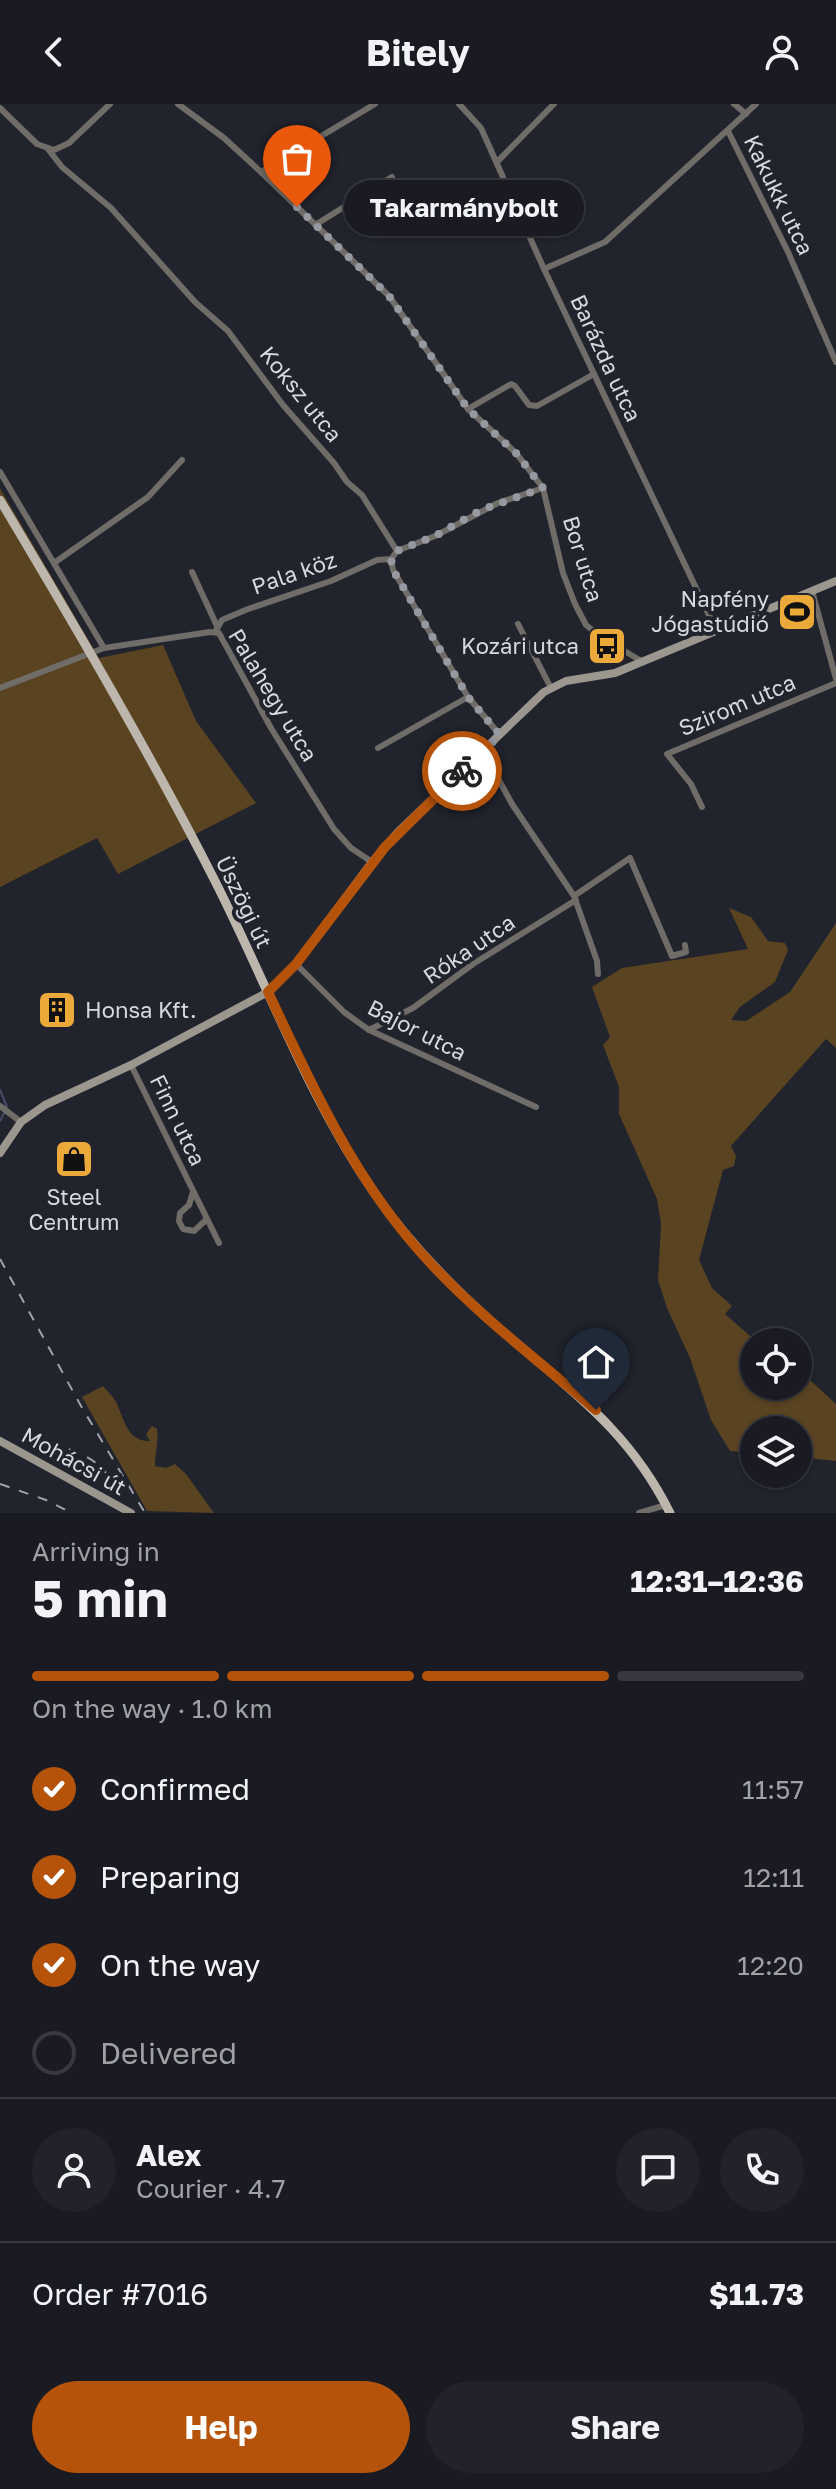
<!DOCTYPE html>
<html lang="en">
<head>
<meta charset="utf-8">
<style>
  body { margin:0; font-family:"Golos Text",sans-serif; background:#22232a; color:#f1f3f6; height:100vh; display:flex; flex-direction:column; font-size:30px; white-space:nowrap }
  * { box-sizing:border-box; margin:0 }
  p { font-size:26px; color:#9fa1a5 }
  .icon { flex:none; width:44px; height:44px; fill:none; stroke:currentColor; stroke-width:2; stroke-linecap:round; stroke-linejoin:round }
  .map { position:relative; height:1409px; overflow:hidden }
  .side { display:flex; flex-direction:column; background:#191a22; flex:1 }
  .side>* { flex:none }
  .tools { position:absolute; left:740px; top:1224px; display:grid; gap:16px }
  .tools a { display:grid; place-items:center; width:72px; height:72px; border-radius:50%; background:#191a22; box-shadow:0 2px 6px #0004,0 0 0 2px #373840; font-size:40px }
  .pin { position:absolute; display:grid; place-items:center; width:68px; height:68px; color:#fff; margin:-82px -34px; border-radius:50% 50% 50% 0; rotate:-45deg; box-shadow:0 0 8px #0007 }
  .pin .icon { rotate:45deg }
  .courier { position:absolute; display:grid; place-items:center; width:80px; height:80px; margin:-40px; border:6px solid #b45309; border-radius:50%; background:#fff; color:#222; box-shadow:0 2px 10px #0007 }
  .bubble { position:absolute; height:56px; border-radius:28px; background:#191a22; box-shadow:0 2px 6px #0004,0 0 0 2px #373840; font-size:26px; font-weight:700; line-height:56px; text-align:center }
  .headline em { font-style:normal; font-weight:700 }
  .headline div { display:flex; flex-direction:column-reverse }
  .headline { display:flex; align-items:center; justify-content:space-between; height:136px; padding:0 32px }
  h1 { font-size:52px; font-weight:700; line-height:60px }
  .bar { display:grid; grid-template-columns:repeat(4,1fr); gap:12px 8px; align-content:center; height:96px; padding:0 32px }
  .bar i { height:10px; border-radius:6px; background:#373840 }
  .bar .on { background:#b45309 }
  .bar p { grid-column:span 4 }
  .line { display:flex; align-items:center; gap:20px; padding:0 32px; border-top:2px solid #373840 }
  .line div { flex:1 }
  .round { display:grid; place-items:center; flex:none; width:84px; height:84px; border-radius:42px; background:#22232a }
  ol { padding:0 32px; list-style:none }
  li { display:flex; align-items:center; gap:24px; height:88px }
  li p { margin-inline-start:auto }
  li .icon { padding:8px; border-radius:50%; background:#b45309; color:#fff; stroke-width:4 }
  li:last-child { color:#9fa1a5 }
  li i { width:44px; height:44px; border:4px solid #373840; border-radius:50% }
  .action { display:flex; gap:16px; margin-top:auto; padding:16px 32px }
  .action a { flex:1; height:92px; border-radius:48px; background:#b45309; color:#fff; font-size:32px; font-weight:700; line-height:92px; text-align:center }
  .action a+a { background:#22232a; color:#f1f3f6 }
  header { display:flex; justify-content:space-between; align-items:center; height:104px; padding:0 32px; background:#191a22; font-size:36px; font-weight:700 }
  .map>svg:first-child { display:block }
  .green { fill:#594321 }
  .lines { fill:none; stroke-linecap:round; stroke-linejoin:round }
  .stream { stroke:#484b67; stroke-width:2 }
  .street { stroke:#706c68; stroke-width:6 }
  .secondary { stroke:#9b968e; stroke-width:8 }
  .primary { stroke:#bdb6ac; stroke-width:9 }
  .rail { stroke:#a1a3ab; stroke-width:2; stroke-dasharray:10 10; stroke-linecap:butt }
  .done { stroke:#9799a1; stroke-width:8; stroke-dasharray:0 14.4 }
  .route { stroke:#b45309; stroke-width:10 }
  .labels { text-anchor:middle; stroke-width:8; stroke-linejoin:round; paint-order:stroke }
  .street-label { font-size:22px; fill:#d7d9e0; stroke:#21232d }
  .poi-label { font-size:22px; fill:#d7d9e0; stroke:#21232d; text-anchor:end }
</style>
</head>
<body>
<header><svg class="icon" aria-label="back" viewBox="0 0 24 24"><path d="M15 5l-7 7 7 7"/></svg>Bitely<svg class="icon" aria-label="person" viewBox="0 0 24 24"><circle cx="12" cy="8" r="4"/><path d="M4 21q1-7 8-7t8 7"/></svg></header>
<div class="map">
<svg width="836" height="1409" viewBox="0 0 836 1409">
  <rect width="100%" height="100%" fill="#21232d"/>
  <!-- green -->
  <g class="green">
    <polygon points="0,384 99,554 163,541 196,617 256,699 118,770 97,734 0,783"/>
    <polygon points="729,804 751,813 768,837 785,839 788,846 775,878 740,903 731,916 746,917 790,888 836,819 836,944 826,935 731,1042 736,1052 734,1062 723,1066 699,1156 712,1184 732,1202 725,1210 757,1238 754,1238 754,1282 798,1282 798,1265 836,1300 836,1357 798,1353 798,1326 754,1326 754,1349 730,1347 711,1316 690,1254 667,1204 658,1176 661,1120 657,1095 619,1010 619,983 603,941 610,933 592,883 622,864 748,845"/>
    <path d="M 103,1282 C 107,1287 113,1292 116,1298 C 124,1314 127,1338 150,1337 L 146,1330 L 152,1322 L 157,1325 C 159,1339 155,1348 155,1362 L 166,1364 L 175,1360 L 186,1370 L 214,1409 L 147,1407 L 82,1293 Z"/>
  </g>
  <g class="lines">
    <!-- stream -->
    <g class="stream">
      <polyline points="0,986 7,1003"/>
      <polyline points="0,1017 4,1009"/>
    </g>
    <!-- street -->
    <g class="street">
      <polyline points="178,0 224,34 261,68 389,192 468,305 516,349 543,384 563,469 575,500 586,521 601,533 643,558"/>
      <polyline points="459,0 481,24 544,165 717,528"/>
      <polyline points="734,0 746,10"/>
      <polyline points="0,4 37,40 54,46 69,39 110,0"/>
      <polyline points="728,27 788,148 836,258"/>
      <polyline points="48,45 62,63 111,104 195,198 228,227 283,301 334,359 347,378 362,391 397,447 391,455 393,466 468,593 500,631"/>
      <polyline points="497,58 554,0"/>
      <polyline points="261,68 375,0"/>
      <polyline points="315,121 392,73"/>
      <polyline points="544,165 605,138 756,0"/>
      <polyline points="468,305 511,280 515,282 529,301 537,302 594,270"/>
      <polyline points="0,368 104,544"/>
      <polyline points="397,447 435,432 498,399 543,384"/>
      <polyline points="54,459 148,393 182,356"/>
      <polyline points="192,468 217,522"/>
      <polyline points="812,487 836,575"/>
      <polyline points="518,520 551,584"/>
      <polyline points="215,528 222,516 248,505 331,477 377,456 391,455"/>
      <polyline points="0,584 104,544 210,528 219,529 271,624 334,725 351,744 372,758"/>
      <polyline points="378,644 468,593"/>
      <polyline points="483,647 512,700 574,792"/>
      <polyline points="702,703 691,680 667,650 836,579"/>
      <polyline points="296,860 344,908 369,926 536,1003"/>
      <polyline points="598,870 597,857 574,792 630,754 672,852 686,848 685,841"/>
      <polyline points="369,926 413,904 473,860 576,796"/>
      <polyline points="131,961 219,1139"/>
      <polyline points="0,1002 21,1018"/>
      <polyline points="193,1088 189,1101 180,1109 179,1117 183,1125 194,1127 207,1115"/>
      <polyline points="639,1409 666,1401"/>
    </g>
    <!-- secondary -->
    <g class="secondary">
      <polyline points="0,1049 21,1018 45,1001 131,961 268,888 296,860 372,758 397,729 544,588 566,577 615,569 836,477"/>
      <polyline points="0,1337 131,1409"/>
    </g>
    <!-- primary -->
    <path class="primary" d="M 0,396 C 75,522 149,647 215,777 C 268,881 308,994 375,1090 C 408,1137 448,1179 491,1217 C 562,1281 626,1320 670,1409"/>
    <!-- rail -->
    <g class="rail">
      <polyline points="0,1155 81,1302 145,1409"/>
      <path d="M 50,1338 C 86,1352 98,1353 119,1387"/>
      <polyline points="0,1380 46,1396 72,1409"/>
    </g>
  </g>
  <g class="lines">
    <!-- done -->
    <polyline class="done" points="297,103 389,192 468,305 516,349 543,384 481,406 435,432 397,447 391,455 393,466 468,593 500,631 462,667"/>
    <!-- route -->
    <path class="route" d="M 462,667 L 385,743 L 296,860 L 268,888 C 311,980 354,1075 423,1151 C 475,1209 538,1256 596,1306"/>
  </g>
  <!-- icons -->
  <defs>
    <g id="stadium-square" transform="scale(2)"><rect x="-9" y="-9" width="18" height="18" rx="4" fill="#eba93a" stroke="#21232d"/><path d="M0-5a6.5 5 0 1 0 0 10a6.5 5 0 1 0 0-10ZM-3.5-1.8h7v3.6h-7Z" fill="#111"/></g>
    <g id="bus-square" transform="scale(2)"><rect x="-9" y="-9" width="18" height="18" rx="4" fill="#eba93a" stroke="#21232d"/><path d="M-5-6H5V4H4V6H2V4H-2V6H-4V4H-5ZM-3.5-4V0h7V-4ZM-3.5 1.2v1.5H-2V1.2ZM2 1.2v1.5H3.5V1.2Z" fill="#111"/></g>
    <g id="building-square" transform="scale(2)"><rect x="-9" y="-9" width="18" height="18" rx="4" fill="#eba93a" stroke="#21232d"/><path d="M-4-6H4V6H1V3H-1V6H-4ZM-2.5-4.3h1.7v1.8h-1.7ZM.8-4.3h1.7v1.8H.8ZM-2.5-1h1.7V.8h-1.7ZM.8-1h1.7V.8H.8Z" fill="#111"/></g>
    <g id="shop-square" transform="scale(2)"><rect x="-9" y="-9" width="18" height="18" rx="4" fill="#eba93a" stroke="#21232d"/><path d="M-5-2.5h2.3a2.7 3.5 0 0 1 5.4 0H5L5.5 6h-11ZM-1.5-2.5h3a1.5 2.3 0 0 0-3 0Z" fill="#111"/></g>
  </defs>
  <g fill-rule="evenodd">
    <use href="#stadium-square" x="797" y="508"/>
    <use href="#bus-square" x="607" y="542"/>
    <use href="#building-square" x="57" y="906"/>
    <use href="#shop-square" x="74" y="1055"/>
  </g>
  <g class="labels">
    <!-- street labels -->
    <g class="street-label">
      <text transform="translate(779 91) rotate(64)" y="8">Kakukk utca</text>
      <text transform="translate(606 254) rotate(65)" y="8">Barázda utca</text>
      <text transform="translate(301 290) rotate(51)" y="8">Koksz utca</text>
      <text transform="translate(583 455) rotate(73)" y="8">Bor utca</text>
      <text transform="translate(294 469) rotate(-19)" y="8">Pala köz</text>
      <text transform="translate(273 591) rotate(59)" y="8">Palahegy utca</text>
      <text transform="translate(737 601) rotate(-23)" y="8">Szirom utca</text>
      <text transform="translate(244 798) rotate(64)" y="8">Üszögi út</text>
      <text transform="translate(469 845) rotate(-34)" y="8">Róka utca</text>
      <text transform="translate(417 926) rotate(27)" y="8">Bajor utca</text>
      <text transform="translate(178 1016) rotate(64)" y="8">Finn utca</text>
      <text transform="translate(74 1357) rotate(29)" y="8">Mohácsi út</text>
    </g>
    <!-- poi labels -->
    <g class="poi-label">
      <text x="769" y="503">Napfény<tspan x="769" dy="25">Jógastúdió</tspan></text>
      <text x="579" y="550">Kozári utca</text>
      <text x="85" y="914" text-anchor="start">Honsa Kft.</text>
      <text x="74" y="1101" text-anchor="middle">Steel<tspan x="74" dy="25">Centrum</tspan></text>
    </g>
  </g>
</svg>
<div class="tools">
<a><svg class="icon" aria-label="locate" viewBox="0 0 24 24"><circle cx="12" cy="12" r="6"/><path d="M12 2v4M12 18v4M2 12h4M18 12h4"/></svg></a>
<a><svg class="icon" aria-label="layers" viewBox="0 0 24 24"><path d="M12 4l9 5-9 5-9-5zM3 14l9 5 9-5"/></svg></a>
</div>
<div class="pin" style="left:297px;top:103px;background:#ea580c"><svg class="icon" aria-label="bag" viewBox="0 0 24 24"><path d="M5 8h14l-1 12H6zM9 8a3 3 0 0 1 6 0"/></svg></div>
<div class="pin" style="left:596px;top:1306px;background:#1f2937"><svg class="icon" aria-label="home" viewBox="0 0 24 24"><path d="M3 11l9-7 9 7M6 9v11h12V9"/></svg></div>
<div class="courier" style="left:462px;top:667px"><svg class="icon" aria-label="bike" viewBox="0 0 24 24"><circle cx="6" cy="16" r="4"/><circle cx="18" cy="16" r="4"/><path d="M6 16l4-8h5l3 8M10 8l3 8H6M13 5h3"/></svg></div>
<div class="bubble" style="left:344px;top:76px;width:240px">Takarmánybolt</div>
</div>
<section class="side">
<div class="headline"><div><h1>5 min</h1><p>Arriving in</p></div><em>12:31–12:36</em></div>
<div class="bar"><i class="on"></i><i class="on"></i><i class="on"></i><i></i><p>On the way · 1.0 km</p></div>
<ol>
<li><svg class="icon" aria-label="check" viewBox="0 0 24 24"><path d="M5 12l5 5 9-10"/></svg>Confirmed<p>11:57</p></li>
<li><svg class="icon" aria-label="check" viewBox="0 0 24 24"><path d="M5 12l5 5 9-10"/></svg>Preparing<p>12:11</p></li>
<li><svg class="icon" aria-label="check" viewBox="0 0 24 24"><path d="M5 12l5 5 9-10"/></svg>On the way<p>12:20</p></li>
<li><i></i>Delivered</li>
</ol>
<div class="line" style="height:144px"><a class="round"><svg class="icon" aria-label="person" viewBox="0 0 24 24"><circle cx="12" cy="8" r="4"/><path d="M4 21q1-7 8-7t8 7"/></svg></a><div><b>Alex</b><p>Courier · 4.7</p></div><a class="round"><svg class="icon" aria-label="chat" viewBox="0 0 24 24"><path d="M4 5h16v11H9l-5 4z"/></svg></a><a class="round"><svg class="icon" aria-label="phone" viewBox="0 0 24 24"><path d="M5 4h4l2 5-3 2q2 4 5 5l2-3 5 2v4C11 20 4 13 5 4z"/></svg></a></div>
<div class="line" style="height:104px"><div>Order #7016</div><b>$11.73</b></div>
<div class="action"><a>Help</a><a>Share</a></div>
</section>
</body>
</html>
